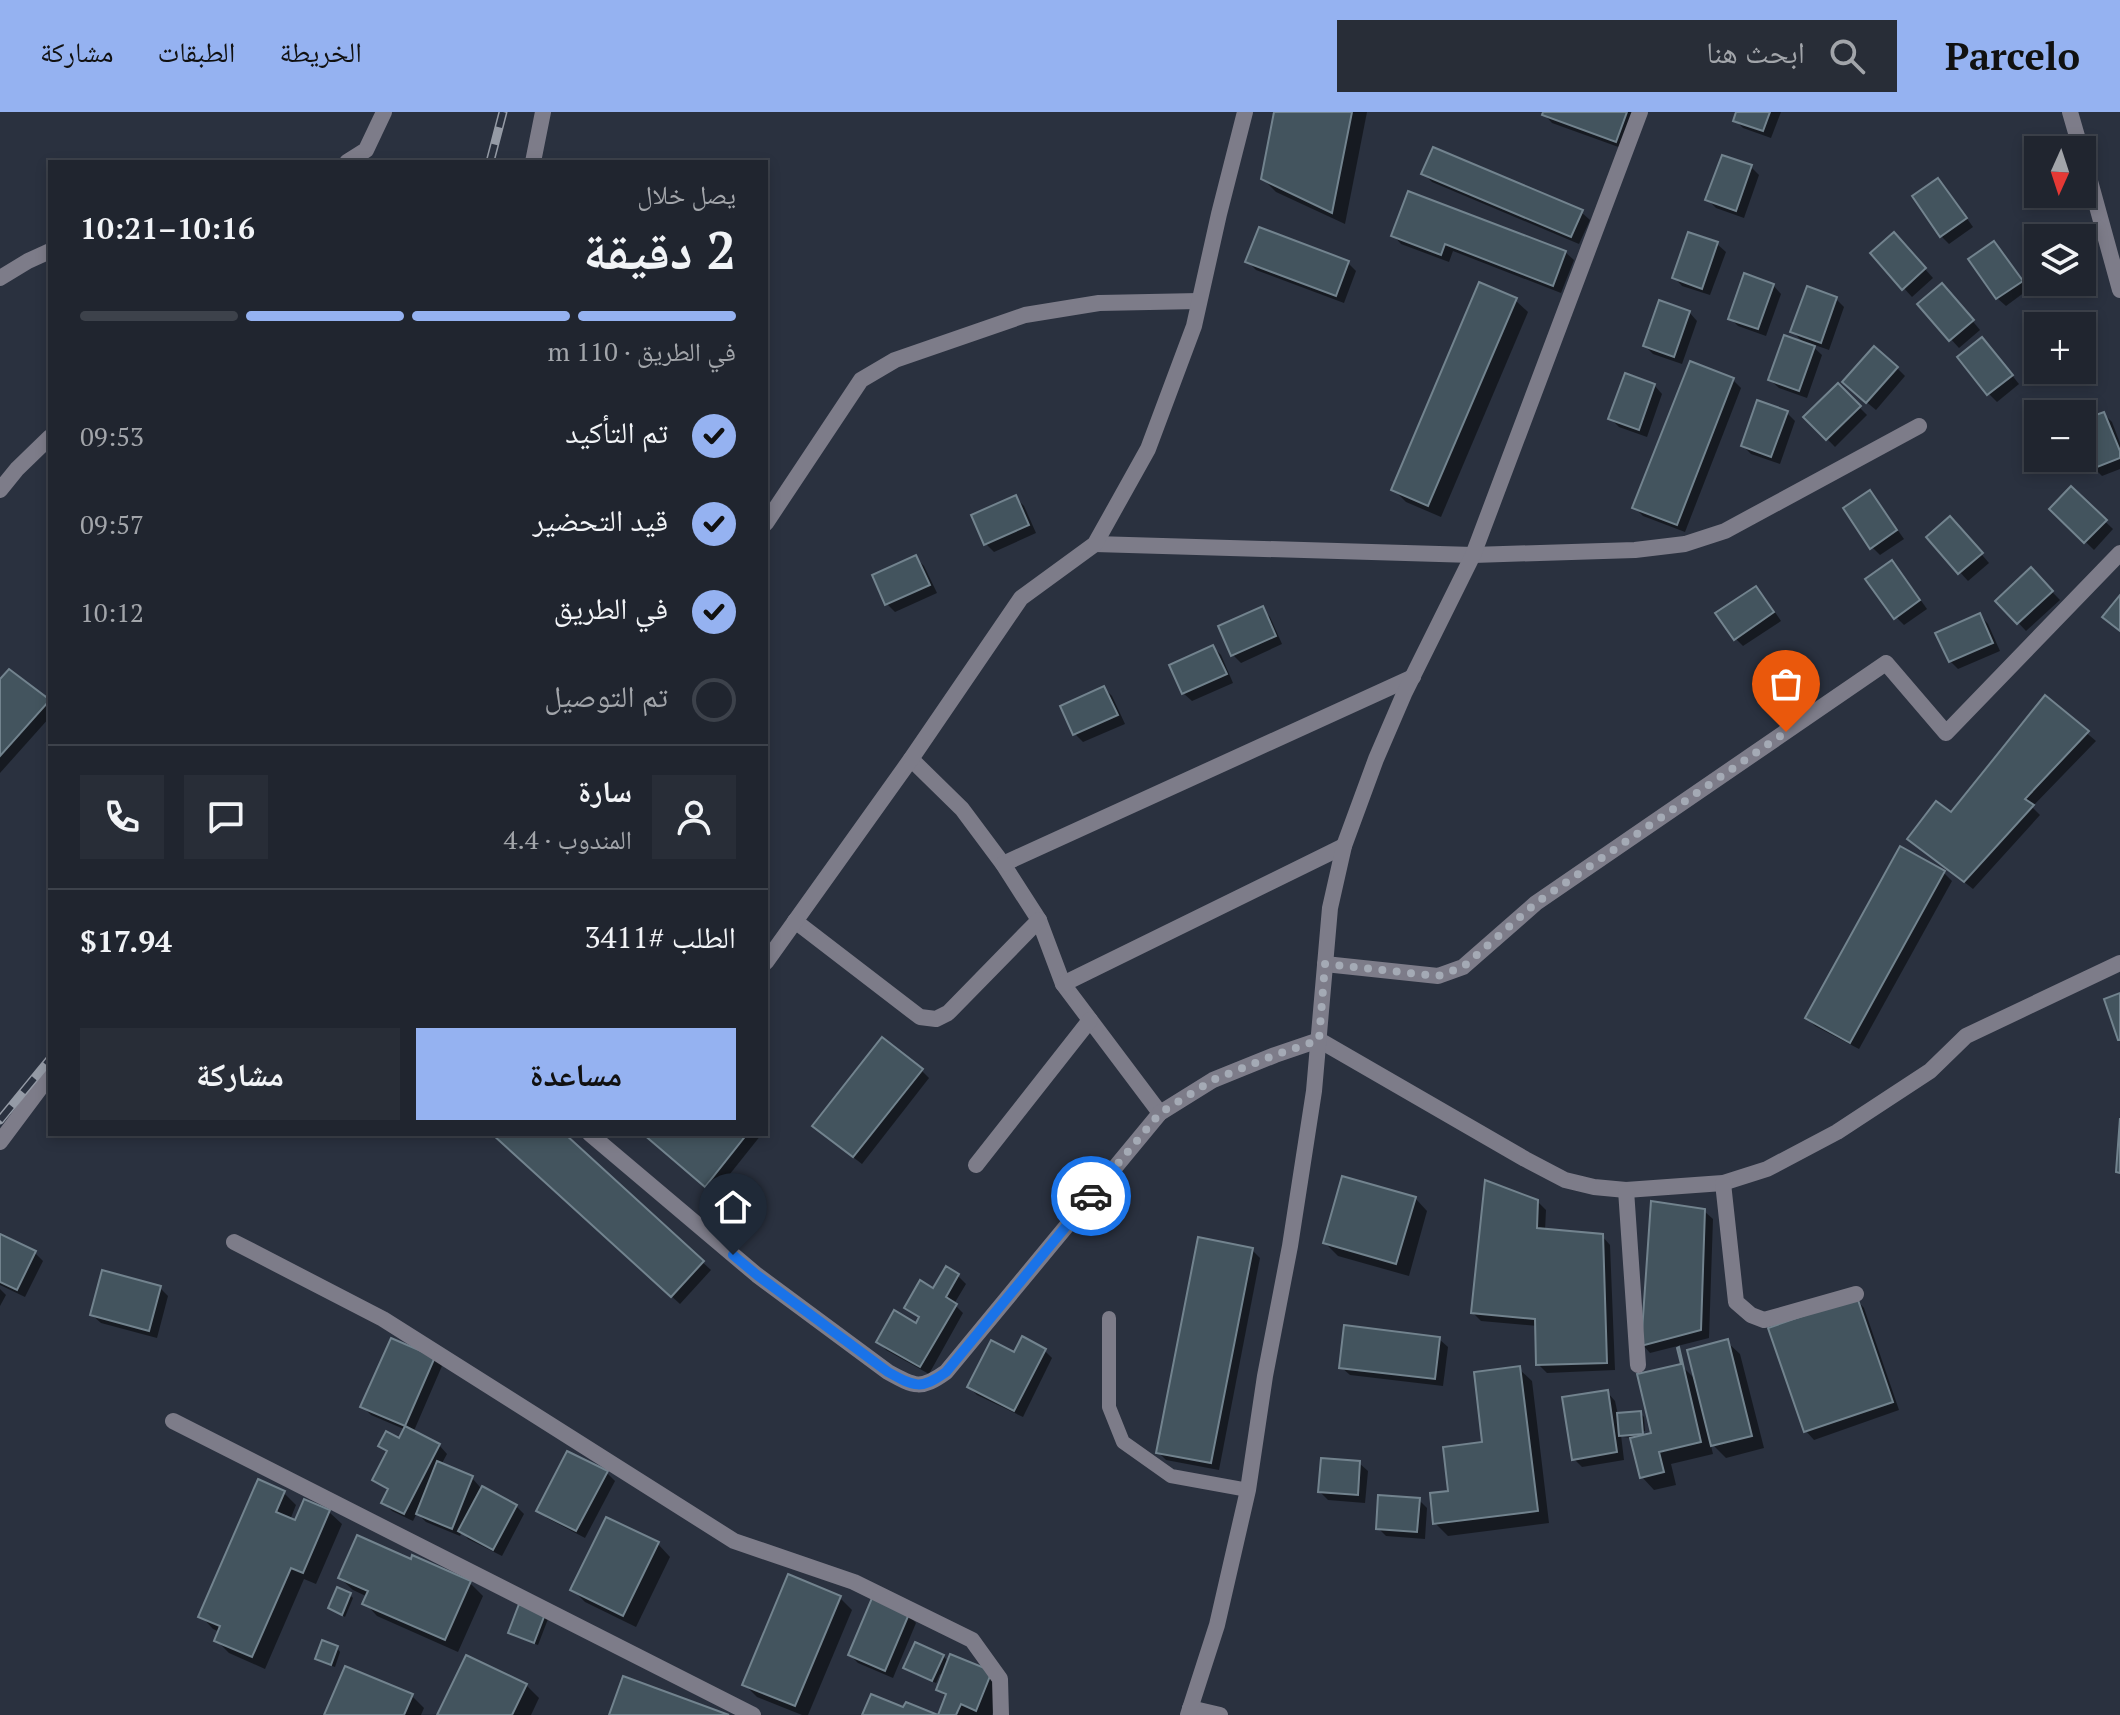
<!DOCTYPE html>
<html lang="ar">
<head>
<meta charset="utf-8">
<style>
  body { margin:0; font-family:"PT Serif","Noto Naskh Arabic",serif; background:#282d37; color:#f1f3f6; direction:rtl; height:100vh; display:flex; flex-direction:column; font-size:30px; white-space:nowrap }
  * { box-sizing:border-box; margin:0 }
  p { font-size:26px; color:#a2a5aa }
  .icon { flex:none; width:44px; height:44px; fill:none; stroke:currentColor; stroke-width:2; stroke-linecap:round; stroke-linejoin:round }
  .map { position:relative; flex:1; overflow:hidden; direction:ltr }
  .side { position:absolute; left:48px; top:48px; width:720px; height:976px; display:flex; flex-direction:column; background:#20252f; border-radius:0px; box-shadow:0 4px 12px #0003,0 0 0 2px #3d424b; direction:rtl }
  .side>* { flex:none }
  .needle { width:52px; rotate:183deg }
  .controls { position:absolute; left:2024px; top:24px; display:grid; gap:16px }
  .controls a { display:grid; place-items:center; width:72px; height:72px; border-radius:0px; background:#20252f; box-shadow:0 4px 12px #0003,0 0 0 2px #3d424b; font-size:40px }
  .pin { position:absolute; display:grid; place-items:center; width:68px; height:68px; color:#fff; margin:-82px -34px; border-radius:50% 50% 50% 0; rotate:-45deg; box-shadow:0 0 8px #0007 }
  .pin .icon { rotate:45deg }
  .courier { position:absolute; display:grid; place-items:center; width:80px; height:80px; margin:-40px; border:6px solid #1a73e8; border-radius:50%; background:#fff; color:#222; box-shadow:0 2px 10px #0007 }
  .summary em { font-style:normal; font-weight:800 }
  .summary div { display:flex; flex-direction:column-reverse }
  .summary { display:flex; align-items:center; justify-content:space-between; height:136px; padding:0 32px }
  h1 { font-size:52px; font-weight:800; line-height:60px }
  .bar { display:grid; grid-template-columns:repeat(4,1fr); gap:12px 8px; align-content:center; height:96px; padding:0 32px }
  .bar i { height:10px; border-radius:6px; background:#3d424b }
  .bar .active { background:#95b2f1 }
  .bar p { grid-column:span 4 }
  .line { display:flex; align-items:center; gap:20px; padding:0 32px; border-top:2px solid #3d424b }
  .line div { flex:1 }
  .round { display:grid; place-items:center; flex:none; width:84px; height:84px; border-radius:0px; background:#282d37 }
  ol { padding:0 32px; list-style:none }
  li { display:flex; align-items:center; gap:24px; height:88px }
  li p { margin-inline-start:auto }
  li .icon { padding:8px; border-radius:50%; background:#95b2f1; color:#111; stroke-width:4 }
  li:last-child { color:#a2a5aa }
  li i { width:44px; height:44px; border:4px solid #3d424b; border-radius:50% }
  .cta { display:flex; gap:16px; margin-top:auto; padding:16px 32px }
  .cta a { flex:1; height:92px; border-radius:0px; background:#95b2f1; color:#111; font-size:32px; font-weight:800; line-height:92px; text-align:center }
  .cta a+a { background:#282d37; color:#f1f3f6 }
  header { display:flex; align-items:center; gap:48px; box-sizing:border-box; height:112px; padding:0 40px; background:#95b2f1; color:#111 }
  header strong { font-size:38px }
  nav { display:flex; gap:44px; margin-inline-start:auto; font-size:28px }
  .search { width:560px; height:72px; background:#282d37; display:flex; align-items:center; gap:20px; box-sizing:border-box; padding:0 28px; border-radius:0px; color:#a2a5aa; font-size:30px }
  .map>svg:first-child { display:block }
  .shadow { fill:#0007 }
  .building { fill:#43545e; stroke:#72838e; stroke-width:2 }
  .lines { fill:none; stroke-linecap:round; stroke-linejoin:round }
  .service { stroke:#7d7c89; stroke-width:14 }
  .minor { stroke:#7d7c89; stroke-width:16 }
  .tertiary { stroke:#7d7c89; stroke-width:16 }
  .rail-casing { stroke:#959ba6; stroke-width:9 }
  .rail { stroke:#2a313f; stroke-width:6; stroke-dasharray:18; stroke-linecap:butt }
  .done { stroke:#a4aab5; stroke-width:8; stroke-dasharray:0 14.4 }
  .route { stroke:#1a73e8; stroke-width:10 }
</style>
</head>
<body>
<header>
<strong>Parcelo</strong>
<div class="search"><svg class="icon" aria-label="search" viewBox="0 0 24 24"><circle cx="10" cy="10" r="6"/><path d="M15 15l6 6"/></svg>ابحث هنا</div>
<nav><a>الخريطة</a><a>الطبقات</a><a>مشاركة</a></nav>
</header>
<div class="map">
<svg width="2120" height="1603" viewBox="0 0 2120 1603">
  <rect width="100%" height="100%" fill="#2a313f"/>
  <!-- shadow -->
  <g class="shadow">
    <polygon points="1276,0 1367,0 1345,112 1276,80 1263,67"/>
    <polygon points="1545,0 1638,0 1624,37 1552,11 1544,2"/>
    <polygon points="1738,0 1781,0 1771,26 1743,16 1735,8"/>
    <polygon points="1751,55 1759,63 1744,106 1716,96 1708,88"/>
    <polygon points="1424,62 1581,100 1590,108 1579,132 1432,70"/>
    <polygon points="1938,69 1946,77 1973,115 1949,132 1941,124"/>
    <polygon points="1689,122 1717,132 1726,140 1710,183 1682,174 1674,165"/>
    <polygon points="1393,123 1565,140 1574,148 1561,181 1453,139 1449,150 1401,132"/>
    <polygon points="1902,131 1933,166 1912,185 1873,142"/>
    <polygon points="1994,131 2002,139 2029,177 2006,194 1997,186"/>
    <polygon points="1248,150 1348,151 1356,159 1344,191 1256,158"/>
    <polygon points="1773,173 1781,182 1766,224 1738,214 1730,206"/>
    <polygon points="1950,182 1980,218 1959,236 1920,193"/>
    <polygon points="1836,187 1844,195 1829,238 1809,231 1822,243 1807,286 1779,276 1770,268 1805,232 1793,220"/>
    <polygon points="1515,188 1528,200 1441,405 1406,390 1394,378"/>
    <polygon points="1689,200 1697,209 1682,252 1653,242 1645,234"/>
    <polygon points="2038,218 2038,232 2032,223"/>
    <polygon points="1990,236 2019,272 1997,290 1989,282"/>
    <polygon points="2082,242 2090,253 2065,269 2055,258 2082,258"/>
    <polygon points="1897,256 1905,264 1876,298 1852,278"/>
    <polygon points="1733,268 1741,276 1685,420 1643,404 1635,396"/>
    <polygon points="1654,273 1662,282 1647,325 1619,315 1611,307"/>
    <polygon points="1838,274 1867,303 1835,335 1806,305"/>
    <polygon points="1787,301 1795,309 1780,352 1751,342 1743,334"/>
    <polygon points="2104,302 2112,310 2120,331 2120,357 2102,364 2094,356 2082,326 2082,310"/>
    <polygon points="2071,377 2113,417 2094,438 2052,397"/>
    <polygon points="1869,381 1877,389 1904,427 1880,443 1872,435"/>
    <polygon points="1016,386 1024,394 1036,421 994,440 986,432"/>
    <polygon points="1958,415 1989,451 1968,469 1929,426"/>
    <polygon points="916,446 924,454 937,481 895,500 887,492"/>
    <polygon points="2031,458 2060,488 2026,519 1998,489"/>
    <polygon points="1900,459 1927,497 1904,513 1896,505"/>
    <polygon points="1756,476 1764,484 1781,509 1743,534 1735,526"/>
    <polygon points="1262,497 1270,505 1282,532 1241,551 1233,543"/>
    <polygon points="1980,503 1988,512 2000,539 1958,557 1950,549"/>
    <polygon points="1213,535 1221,543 1233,571 1192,589 1183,581"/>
    <polygon points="9,560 50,591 50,605 0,661 0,570"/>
    <polygon points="1104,576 1112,584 1125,612 1083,630 1075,622 1063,595"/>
    <polygon points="2045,586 2096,629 2032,695 2040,703 1973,777 1910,727 1952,703"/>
    <polygon points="1944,761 1952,769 1859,937 1815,914 1807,906"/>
    <polygon points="921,958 929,966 862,1052 823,1022"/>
    <polygon points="494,1022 562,1022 711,1158 680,1192"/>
    <polygon points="644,1022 760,1022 761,1023 714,1082"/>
    <polygon points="1415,1086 1427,1099 1409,1164 1338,1144 1325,1131"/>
    <polygon points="1537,1089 1546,1098 1545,1119 1602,1124 1610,1133 1615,1258 1547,1261 1538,1252 1538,1214 1481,1209 1473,1201"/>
    <polygon points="1704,1099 1713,1107 1709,1226 1650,1241 1643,1233"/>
    <polygon points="0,1124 35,1141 43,1149 25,1185 0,1173"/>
    <polygon points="1252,1138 1260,1146 1219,1358 1166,1348 1158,1340"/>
    <polygon points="958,1164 966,1172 954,1192 963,1201 929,1262 886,1238 878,1229 917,1213 921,1207 907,1196"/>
    <polygon points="160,1176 168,1184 157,1226 101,1211 92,1203"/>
    <polygon points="0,1177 6,1183 0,1194"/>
    <polygon points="1856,1187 1864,1196 1899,1298 1814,1328 1806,1319"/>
    <polygon points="1439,1227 1448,1235 1443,1274 1350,1263 1341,1255"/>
    <polygon points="1727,1230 1740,1242 1764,1336 1726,1346 1710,1330 1713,1342 1671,1352 1676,1373 1654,1378 1642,1365 1632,1326 1623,1325 1653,1322 1682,1254 1696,1268"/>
    <polygon points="1044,1238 1052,1246 1023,1305 977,1283 969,1275 1015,1242"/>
    <polygon points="434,1246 442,1254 413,1321 439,1333 447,1342 441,1353 472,1366 480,1375 516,1394 524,1402 502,1444 468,1427 462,1420 460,1424 426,1410 417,1401 413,1409 392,1399 384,1391 389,1379 375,1368 388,1341 380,1334 400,1329 406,1318 371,1303 363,1295"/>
    <polygon points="1519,1257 1532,1269 1549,1411 1448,1424 1435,1411 1450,1381 1485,1332"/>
    <polygon points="1607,1280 1615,1289 1618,1303 1640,1301 1644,1305 1645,1319 1621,1323 1624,1348 1582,1355 1574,1347"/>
    <polygon points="1359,1351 1368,1359 1365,1391 1328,1388 1320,1380"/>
    <polygon points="606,1360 615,1369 585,1426 547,1406 539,1398"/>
    <polygon points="284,1381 296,1393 290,1408 296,1410 329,1400 342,1412 316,1472 304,1467 265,1557 229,1541 216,1528 220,1520 213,1517 201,1504"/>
    <polygon points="1419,1388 1427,1396 1425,1427 1386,1424 1378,1416"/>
    <polygon points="658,1432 670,1445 636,1515 585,1490 573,1478"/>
    <polygon points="340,1466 470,1471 483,1484 458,1540 377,1504 365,1491 368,1485 353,1478"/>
    <polygon points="350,1483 353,1486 345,1505 330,1496"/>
    <polygon points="839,1485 852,1498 808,1603 802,1603 757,1585 744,1572"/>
    <polygon points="520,1494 548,1507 538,1533 514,1524 510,1520"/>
    <polygon points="908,1503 916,1511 893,1566 858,1551 850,1543"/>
    <polygon points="337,1536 340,1540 335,1555 321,1550 317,1547"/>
    <polygon points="943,1544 949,1550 991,1561 1004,1574 992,1603 940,1603 947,1586 938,1577 943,1564 940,1562 936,1571 909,1559 905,1556"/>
    <polygon points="526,1573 539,1586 531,1603 439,1603"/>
    <polygon points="411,1583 424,1596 421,1603 327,1603"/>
  </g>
  <!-- building -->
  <g class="building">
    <polygon points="1274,0 1352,0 1332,101 1261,67"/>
    <polygon points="1543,0 1627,0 1616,30 1542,3"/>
    <polygon points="1736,0 1770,0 1763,19 1733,9"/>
    <polygon points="1433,35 1583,98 1571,125 1421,62"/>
    <polygon points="1722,43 1752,53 1736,99 1705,88"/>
    <polygon points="1938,66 1967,106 1940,125 1912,84"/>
    <polygon points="1408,79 1566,139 1553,174 1445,132 1441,143 1391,124"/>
    <polygon points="1259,115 1349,149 1336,184 1245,150"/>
    <polygon points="1688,120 1718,130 1702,177 1672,166"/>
    <polygon points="1894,120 1926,156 1902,178 1870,141"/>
    <polygon points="1994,129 2023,169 1996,187 1968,147"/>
    <polygon points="1744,161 1774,172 1758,217 1728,207"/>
    <polygon points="1479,170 1517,186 1428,394 1391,378"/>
    <polygon points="1942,171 1974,208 1949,229 1917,192"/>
    <polygon points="1807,174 1837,185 1821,231 1790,220"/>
    <polygon points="1659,188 1690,199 1674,245 1643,234"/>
    <polygon points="2056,204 2062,214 2041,214"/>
    <polygon points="1784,223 1815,234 1799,279 1768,268"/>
    <polygon points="1982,225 2013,263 1987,283 1957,245"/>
    <polygon points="1874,234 1898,255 1866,291 1842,270"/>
    <polygon points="1690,249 1734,266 1677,413 1632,396"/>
    <polygon points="1625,261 1655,272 1639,318 1608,307"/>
    <polygon points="1838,271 1861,294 1826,328 1803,305"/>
    <polygon points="1757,288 1788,299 1771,345 1741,334"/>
    <polygon points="2104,300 2120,339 2120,346 2092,357 2082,331 2082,308"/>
    <polygon points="2071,374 2107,408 2084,431 2049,397"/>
    <polygon points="1870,378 1897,418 1870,437 1843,396"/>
    <polygon points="1016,383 1029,413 984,433 971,403"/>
    <polygon points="1950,404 1983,441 1958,462 1926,425"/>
    <polygon points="916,443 930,473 885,493 872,463"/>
    <polygon points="1892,448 1920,488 1894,507 1865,467"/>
    <polygon points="2031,455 2053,479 2017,512 1995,489"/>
    <polygon points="1756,474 1774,500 1734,528 1715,501"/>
    <polygon points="2120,483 2120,519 2102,505"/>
    <polygon points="1263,494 1276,524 1231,544 1218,514"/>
    <polygon points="1980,501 1993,531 1949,550 1935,521"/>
    <polygon points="1213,533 1227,562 1182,582 1169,553"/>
    <polygon points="9,557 50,588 0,644 0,567"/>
    <polygon points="1104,574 1118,603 1073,623 1060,594"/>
    <polygon points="2045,583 2089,619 2025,687 2034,693 1964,770 1907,727 1936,689 1951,700"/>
    <polygon points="1900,734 1945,759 1850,931 1805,906"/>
    <polygon points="2120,881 2120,928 2118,928 2104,887"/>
    <polygon points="882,925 923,957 853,1045 812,1014"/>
    <polygon points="2120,1006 2120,1061 2116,1060"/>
    <polygon points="492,1022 565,1022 704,1149 671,1185"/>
    <polygon points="643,1022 747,1022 705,1075"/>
    <polygon points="1342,1064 1416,1085 1396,1152 1323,1131"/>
    <polygon points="1485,1068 1538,1088 1537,1116 1603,1122 1607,1251 1536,1253 1535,1207 1471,1201"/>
    <polygon points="1651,1089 1705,1097 1701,1218 1641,1234"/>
    <polygon points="0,1122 36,1139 17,1178 0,1170"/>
    <polygon points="1198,1125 1253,1136 1211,1351 1156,1341"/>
    <polygon points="946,1154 959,1162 946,1185 957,1192 920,1255 876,1230 894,1198 916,1211 919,1205 904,1196 920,1168 933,1176"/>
    <polygon points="102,1158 161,1174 149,1219 90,1203"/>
    <polygon points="1857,1185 1893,1290 1804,1320 1768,1216"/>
    <polygon points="1344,1213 1440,1225 1435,1267 1339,1256"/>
    <polygon points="1022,1224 1046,1237 1014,1299 967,1275 991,1228 1014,1240"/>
    <polygon points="391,1226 435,1245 405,1314 360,1295"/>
    <polygon points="1728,1227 1752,1324 1711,1334 1687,1238"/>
    <polygon points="1679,1235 1701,1330 1659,1340 1664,1360 1640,1366 1630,1326 1651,1321 1637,1262 1681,1252 1677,1236"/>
    <polygon points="1520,1254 1538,1399 1433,1412 1430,1381 1448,1379 1443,1335 1482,1330 1474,1260"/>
    <polygon points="1608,1278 1617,1340 1572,1348 1562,1285"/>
    <polygon points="1641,1299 1643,1322 1619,1324 1617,1301"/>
    <polygon points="405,1314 440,1332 404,1402 381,1391 388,1377 372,1368 387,1339 378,1334 386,1319 399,1326"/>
    <polygon points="567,1339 608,1359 576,1419 536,1399"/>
    <polygon points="1321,1346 1360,1349 1358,1383 1318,1380"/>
    <polygon points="437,1349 473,1364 452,1417 416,1402"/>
    <polygon points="258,1367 285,1379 276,1400 295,1408 304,1387 330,1398 303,1461 291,1456 252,1545 214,1529 220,1514 198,1505"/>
    <polygon points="482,1374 517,1393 493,1438 458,1419"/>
    <polygon points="1378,1383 1420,1386 1417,1420 1376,1417"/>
    <polygon points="606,1405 659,1430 623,1504 570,1478"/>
    <polygon points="357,1423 411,1447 412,1443 471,1469 445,1528 362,1492 368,1479 338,1466"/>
    <polygon points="788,1462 841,1484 795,1594 742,1573"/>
    <polygon points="337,1475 351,1481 342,1503 328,1496"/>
    <polygon points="872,1486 909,1502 885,1559 848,1543"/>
    <polygon points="519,1492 545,1502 534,1531 508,1521"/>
    <polygon points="322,1528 338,1534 331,1553 315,1547"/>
    <polygon points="915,1530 944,1543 932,1569 903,1556"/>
    <polygon points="950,1542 992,1559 976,1599 961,1592 956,1603 938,1603 946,1582 936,1578"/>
    <polygon points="466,1543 527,1572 512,1603 437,1603"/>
    <polygon points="345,1554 413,1582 404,1603 324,1603"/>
    <polygon points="623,1564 729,1603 609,1603"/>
    <polygon points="871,1582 903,1595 906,1590 938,1603 862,1603"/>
  </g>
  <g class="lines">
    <!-- service -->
    <polyline class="service" points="1109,1206 1109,1295 1123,1330 1171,1364 1248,1378"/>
    <!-- minor -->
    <g class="minor">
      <polyline points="2070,0 2081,38"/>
      <polyline points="2082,40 2120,178"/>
      <polyline points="347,50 366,38 384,0"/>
      <polyline points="533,50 543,0"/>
      <polyline points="0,166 28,149 50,139"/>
      <polyline points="0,378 17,357 50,325"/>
      <polyline points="766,411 861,268 895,248 1025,203 1099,191 1199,189"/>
      <polyline points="1095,432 1473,443 1635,438 1685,432 1725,419 1919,314"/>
      <polyline points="911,647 962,697 1003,752 1039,808 1063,872 1160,1001"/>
      <polyline points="1003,752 1413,565"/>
      <polyline points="795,809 920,905 936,907 948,901 1039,808"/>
      <polyline points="766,850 911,647 1021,486 1095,432 1148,337 1194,214 1219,102 1245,0"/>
      <polyline points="1325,852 1438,864 1463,855 1536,791 1886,551 1946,621 2120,441"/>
      <polyline points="1063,872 1344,734"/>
      <path d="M 590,1022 L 757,1163 L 888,1260 C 915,1275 921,1278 946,1260 L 1160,1001 L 1213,968 L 1275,943 L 1319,928 L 1525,1047 L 1565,1068 L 1594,1075 L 1626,1078 L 1723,1071 L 1767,1057 L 1837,1020 L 1930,959 L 1966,924 L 2120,851"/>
      <polyline points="0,1030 50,963"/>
      <polyline points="976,1053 1090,908"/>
      <polyline points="1723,1071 1736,1190 1751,1203 1764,1208 1856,1182"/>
      <polyline points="1626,1078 1638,1253"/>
      <polyline points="234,1130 383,1207 734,1429 854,1470 972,1528 1000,1567 1001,1603"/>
      <polyline points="173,1309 753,1603"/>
      <polyline points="1190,1596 1220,1603"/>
    </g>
    <!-- tertiary -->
    <polyline class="tertiary" points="1188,1603 1217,1513 1248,1378 1265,1264 1290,1134 1314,979 1330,796 1344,734 1376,647 1404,582 1473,443 1640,0"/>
    <!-- rail casing -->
    <g class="rail-casing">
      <g id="rail">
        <polyline points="490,50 503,0"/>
        <polyline points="0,1008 50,947"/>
      </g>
    </g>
    <!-- rail -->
    <use href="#rail" class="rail"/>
  </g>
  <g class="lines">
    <!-- done -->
    <polyline class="done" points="1091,1084 1160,1001 1213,968 1275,943 1319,928 1325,852 1438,864 1463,855 1536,791 1786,620"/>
    <!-- route -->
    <path class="route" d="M 733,1143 L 757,1163 L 888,1260 C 915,1275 921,1278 946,1260 L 1091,1084"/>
  </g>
</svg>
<div class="controls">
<a><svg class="needle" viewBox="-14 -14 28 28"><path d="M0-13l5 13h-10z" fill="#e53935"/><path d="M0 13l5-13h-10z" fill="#a2a5aa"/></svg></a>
<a><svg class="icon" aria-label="layers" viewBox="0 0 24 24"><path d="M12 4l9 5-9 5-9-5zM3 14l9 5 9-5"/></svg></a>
<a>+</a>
<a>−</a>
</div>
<div class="pin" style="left:1786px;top:620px;background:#ea580c"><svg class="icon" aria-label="bag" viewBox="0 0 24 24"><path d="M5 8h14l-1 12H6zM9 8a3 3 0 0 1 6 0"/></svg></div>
<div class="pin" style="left:733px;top:1143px;background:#1f2937"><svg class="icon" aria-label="home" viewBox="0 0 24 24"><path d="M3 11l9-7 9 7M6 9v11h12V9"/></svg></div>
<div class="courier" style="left:1091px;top:1084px"><svg class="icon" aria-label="car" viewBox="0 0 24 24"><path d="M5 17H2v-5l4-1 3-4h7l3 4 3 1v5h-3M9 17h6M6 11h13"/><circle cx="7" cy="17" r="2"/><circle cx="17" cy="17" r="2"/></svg></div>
<section class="side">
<div class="summary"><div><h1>2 دقيقة</h1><p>يصل خلال</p></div><em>10:16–10:21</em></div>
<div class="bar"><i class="active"></i><i class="active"></i><i class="active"></i><i></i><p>في الطريق · 110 m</p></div>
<ol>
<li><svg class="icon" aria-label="check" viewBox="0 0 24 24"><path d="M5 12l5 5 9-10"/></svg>تم التأكيد<p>09:53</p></li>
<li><svg class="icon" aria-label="check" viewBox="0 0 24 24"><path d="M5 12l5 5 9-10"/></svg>قيد التحضير<p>09:57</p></li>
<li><svg class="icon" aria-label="check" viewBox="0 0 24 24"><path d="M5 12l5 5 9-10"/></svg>في الطريق<p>10:12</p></li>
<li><i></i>تم التوصيل</li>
</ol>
<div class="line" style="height:144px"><a class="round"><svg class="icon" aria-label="person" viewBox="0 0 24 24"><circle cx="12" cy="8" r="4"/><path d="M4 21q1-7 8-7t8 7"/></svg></a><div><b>سارة</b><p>المندوب · 4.4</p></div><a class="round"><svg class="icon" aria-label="chat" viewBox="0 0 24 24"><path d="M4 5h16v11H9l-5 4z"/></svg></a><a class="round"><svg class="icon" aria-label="phone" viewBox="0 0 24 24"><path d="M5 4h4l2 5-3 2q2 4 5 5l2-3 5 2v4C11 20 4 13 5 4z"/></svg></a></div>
<div class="line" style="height:104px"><div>الطلب #3411</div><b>$17.94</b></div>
<div class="cta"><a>مساعدة</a><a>مشاركة</a></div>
</section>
</div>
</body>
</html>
